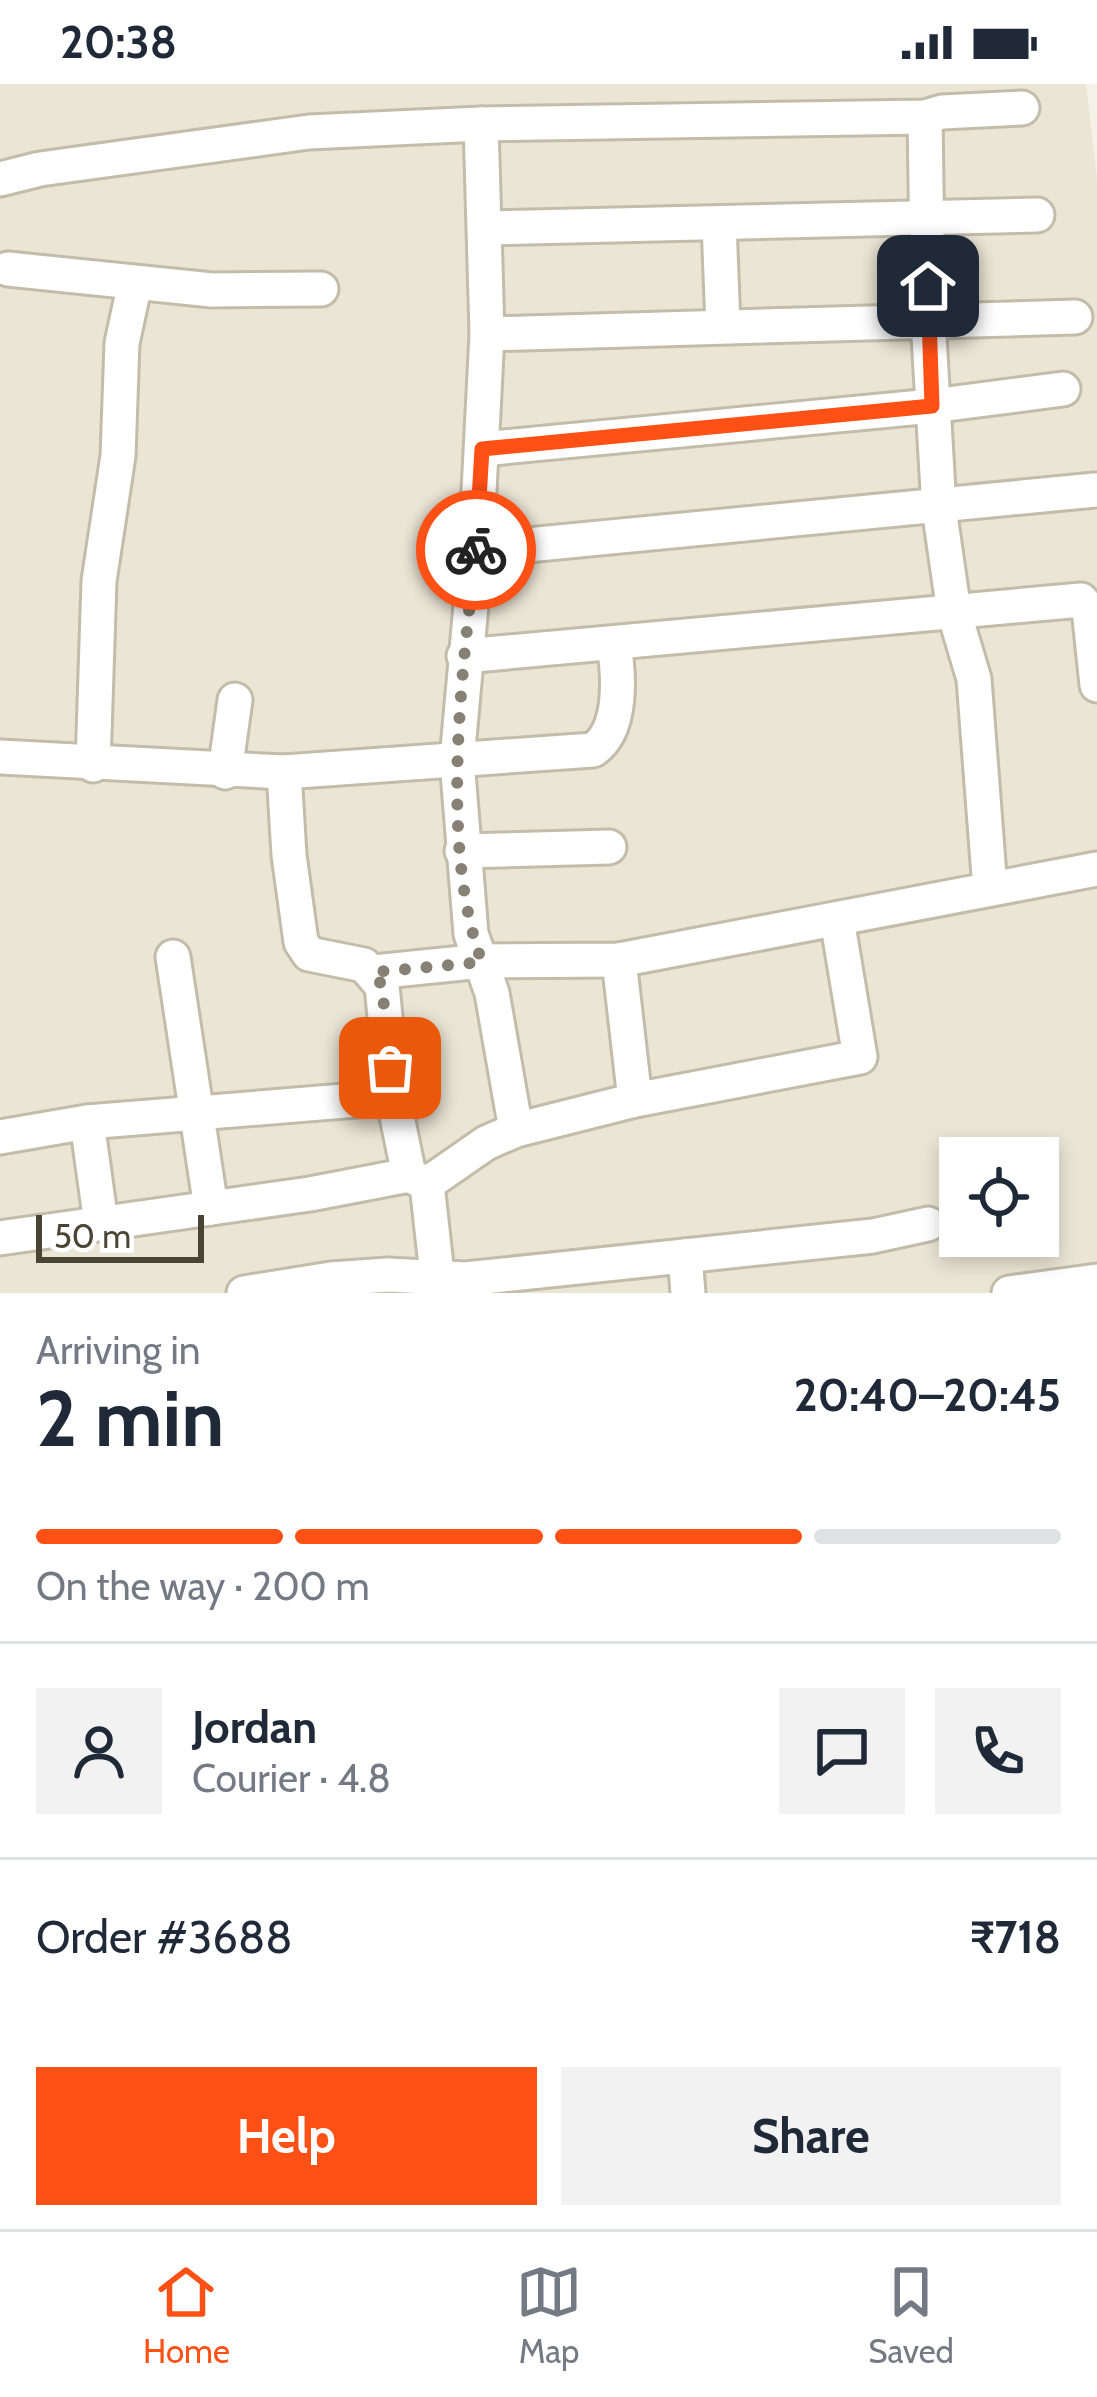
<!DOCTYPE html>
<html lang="en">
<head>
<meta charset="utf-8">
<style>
  body { margin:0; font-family:Cabin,sans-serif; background:#f2f2f3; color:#1f2937; height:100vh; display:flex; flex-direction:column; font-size:45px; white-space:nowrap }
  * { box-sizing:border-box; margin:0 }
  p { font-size:39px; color:#747a83 }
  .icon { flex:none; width:66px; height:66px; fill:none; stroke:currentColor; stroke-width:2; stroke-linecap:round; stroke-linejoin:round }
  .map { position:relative; height:1209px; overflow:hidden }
  .side { display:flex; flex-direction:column; background:#fff; flex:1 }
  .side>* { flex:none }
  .fabs { position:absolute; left:939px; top:1053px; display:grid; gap:24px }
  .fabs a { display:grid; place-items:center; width:120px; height:120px; border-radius:0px; background:#fff; box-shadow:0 6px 18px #0003; font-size:60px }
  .scale { position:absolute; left:36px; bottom:30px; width:168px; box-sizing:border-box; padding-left:12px; border:6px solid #4a4435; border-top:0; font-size:33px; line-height:42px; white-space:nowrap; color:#4a4435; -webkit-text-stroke:9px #fff; paint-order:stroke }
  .pin { position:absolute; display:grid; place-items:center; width:102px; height:102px; color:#fff; margin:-51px; border-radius:24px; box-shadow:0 6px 18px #0006 }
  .courier { position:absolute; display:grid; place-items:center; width:120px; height:120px; margin:-60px; border:9px solid #ff5015; border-radius:50%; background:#fff; color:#222; box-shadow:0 3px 15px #0007 }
  .head em { font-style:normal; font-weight:700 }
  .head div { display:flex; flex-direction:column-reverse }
  .head { display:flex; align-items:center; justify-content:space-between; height:204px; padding:0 36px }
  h1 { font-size:78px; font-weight:700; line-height:90px }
  .bar { display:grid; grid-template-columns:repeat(4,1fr); gap:18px 12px; align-content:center; height:144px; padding:0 36px }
  .bar i { height:15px; border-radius:9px; background:#e0e1e3 }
  .bar .current { background:#ff5015 }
  .bar p { grid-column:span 4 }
  .line { display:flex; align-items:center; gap:30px; padding:0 36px; border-top:3px solid #e0e1e3 }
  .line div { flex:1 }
  .round { display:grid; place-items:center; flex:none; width:126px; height:126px; border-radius:0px; background:#f2f2f3 }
  .action { display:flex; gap:24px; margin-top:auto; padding:24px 36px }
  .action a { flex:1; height:138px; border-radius:0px; background:#ff5015; color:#fff; font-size:48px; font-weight:700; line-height:138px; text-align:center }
  .action a+a { background:#f2f2f3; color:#1f2937 }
  .status { display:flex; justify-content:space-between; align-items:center; height:84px; padding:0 60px; background:#fff; direction:ltr }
  .status svg { height:33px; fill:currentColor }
  .menu { display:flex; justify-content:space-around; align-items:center; height:168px; border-top:3px solid #e0e1e3; background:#fff; font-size:33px; color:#747a83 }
  .menu a { display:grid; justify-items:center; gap:6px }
  .menu .current { color:#ff5015 }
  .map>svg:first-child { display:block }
  .residential { fill:#eae5d5; fill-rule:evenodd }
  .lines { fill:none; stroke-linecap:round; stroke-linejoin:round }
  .minor-casing { stroke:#c2bca9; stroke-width:39 }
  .minor { stroke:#fff; stroke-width:33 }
  .done { stroke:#868174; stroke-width:12; stroke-dasharray:0 21.6 }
  .route { stroke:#ff5015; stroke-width:15 }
</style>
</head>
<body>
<div class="status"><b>20:38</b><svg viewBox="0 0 49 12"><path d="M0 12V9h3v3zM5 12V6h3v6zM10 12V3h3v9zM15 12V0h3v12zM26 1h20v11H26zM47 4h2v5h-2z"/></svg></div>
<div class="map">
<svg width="1097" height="1209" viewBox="0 0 1097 1209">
  <rect width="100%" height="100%" fill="#f5f3e8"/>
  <!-- residential -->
  <path class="residential" d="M 0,0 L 1086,0 L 1097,95 L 1097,1209 L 0,1209 ZM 960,1074 L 1038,1074 L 1038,1152 L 960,1152 Z"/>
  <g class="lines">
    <!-- minor casing -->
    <g class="minor-casing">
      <g id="minor">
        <polyline points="925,33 928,235 939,424 954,528 974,595 990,805"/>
        <polyline points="481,40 487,250 476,466 457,676 471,850 492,909 516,1046"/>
        <polyline points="0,95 40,85 309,48 481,40 925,33 942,28 1022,24"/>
        <polyline points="719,139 723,242"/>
        <polyline points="486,144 1037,131"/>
        <polyline points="8,185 212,206 321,205"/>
        <polyline points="487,250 1075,233"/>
        <polyline points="482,365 932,322 1063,305"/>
        <polyline points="476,466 1095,406"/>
        <polyline points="464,572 1081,516 1089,525 1097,601"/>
        <path d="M 0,673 L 284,688 L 593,666 C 623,646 619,591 614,560"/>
        <polyline points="93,681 99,497 118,372 122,259 135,199"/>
        <polyline points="225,688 235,616"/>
        <polyline points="284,688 289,771 301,858 309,870 364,881 382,902 393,1013 409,1091 427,1100 439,1209"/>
        <polyline points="462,767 609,763"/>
        <polyline points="173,873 211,1124"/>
        <polyline points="619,876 635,1016"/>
        <polyline points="374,888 482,877 619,876 1097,785"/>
        <polyline points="87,1038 101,1139"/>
        <polyline points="0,1053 87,1038 393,1013"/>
        <polyline points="427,1100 486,1059 516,1046 635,1016 860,973 837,835"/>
        <polyline points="0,1154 310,1110 409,1091"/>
        <polyline points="685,1172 688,1209"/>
        <polyline points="244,1209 331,1195 388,1191 465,1195 873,1152 928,1140"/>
        <polyline points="1009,1209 1097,1197"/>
      </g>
    </g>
    <!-- minor -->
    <use href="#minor" class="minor"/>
  </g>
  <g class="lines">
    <!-- done -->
    <path class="done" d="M 390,984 L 382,902 L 374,888 L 482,878 C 439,763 462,587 476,466"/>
    <!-- route -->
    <polyline class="route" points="476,466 482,365 932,322 928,202"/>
  </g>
</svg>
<div class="fabs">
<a><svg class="icon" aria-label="locate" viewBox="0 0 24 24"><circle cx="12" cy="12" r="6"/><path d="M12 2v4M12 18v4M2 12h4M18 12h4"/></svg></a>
</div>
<div class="scale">50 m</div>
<div class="pin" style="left:390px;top:984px;background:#ea580c"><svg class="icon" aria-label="bag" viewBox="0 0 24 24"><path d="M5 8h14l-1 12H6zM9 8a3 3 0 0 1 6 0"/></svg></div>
<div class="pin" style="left:928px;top:202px;background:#1f2937"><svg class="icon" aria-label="home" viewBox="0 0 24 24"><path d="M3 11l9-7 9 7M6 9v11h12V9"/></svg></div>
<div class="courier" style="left:476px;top:466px"><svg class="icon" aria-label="bike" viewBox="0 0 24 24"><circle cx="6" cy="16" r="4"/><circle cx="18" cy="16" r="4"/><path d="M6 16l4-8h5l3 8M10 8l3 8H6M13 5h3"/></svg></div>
</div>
<section class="side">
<div class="head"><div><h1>2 min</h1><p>Arriving in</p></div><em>20:40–20:45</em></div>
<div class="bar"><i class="current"></i><i class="current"></i><i class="current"></i><i></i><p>On the way · 200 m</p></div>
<div class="line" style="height:216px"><a class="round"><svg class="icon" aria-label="person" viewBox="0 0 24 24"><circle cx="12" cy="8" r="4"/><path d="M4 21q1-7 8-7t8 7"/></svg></a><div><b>Jordan</b><p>Courier · 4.8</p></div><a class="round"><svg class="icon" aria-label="chat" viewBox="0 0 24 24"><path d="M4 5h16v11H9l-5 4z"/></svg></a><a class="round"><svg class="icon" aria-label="phone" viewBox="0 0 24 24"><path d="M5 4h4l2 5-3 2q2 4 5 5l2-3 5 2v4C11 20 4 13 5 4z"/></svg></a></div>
<div class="line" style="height:156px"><div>Order #3688</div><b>₹718</b></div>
<div class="action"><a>Help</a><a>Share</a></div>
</section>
<nav class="menu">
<a class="current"><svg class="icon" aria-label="home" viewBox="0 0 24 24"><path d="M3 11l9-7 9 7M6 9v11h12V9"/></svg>Home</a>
<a><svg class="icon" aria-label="map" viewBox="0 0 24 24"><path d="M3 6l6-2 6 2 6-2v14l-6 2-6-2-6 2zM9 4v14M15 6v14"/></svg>Map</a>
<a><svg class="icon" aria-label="saved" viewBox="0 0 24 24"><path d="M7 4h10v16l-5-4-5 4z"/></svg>Saved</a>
</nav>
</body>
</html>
